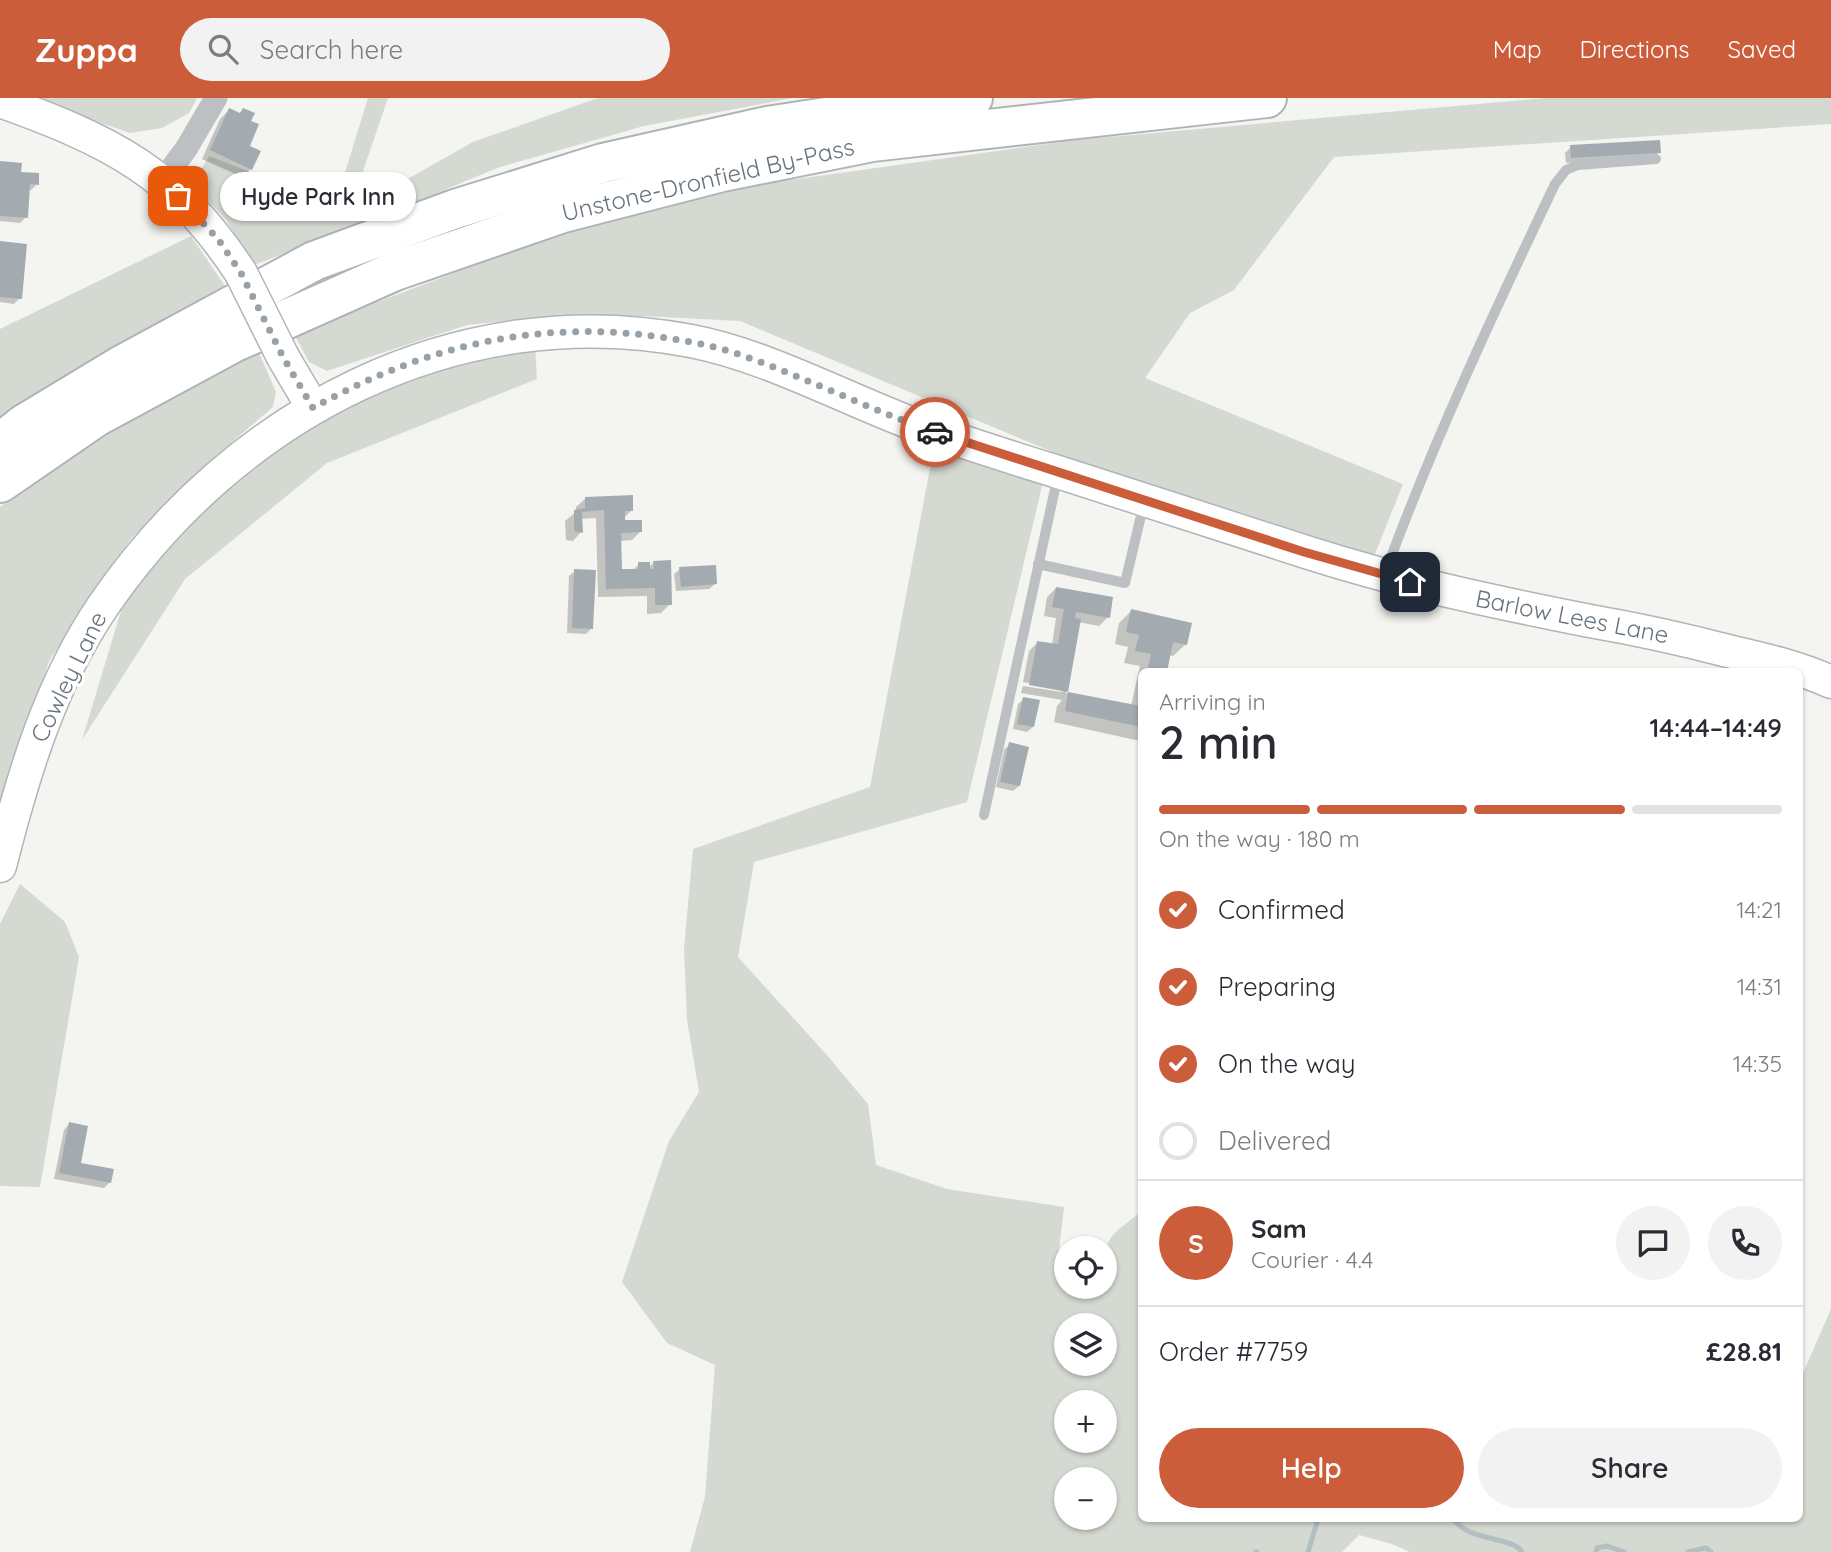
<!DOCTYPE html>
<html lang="en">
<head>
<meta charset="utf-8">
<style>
  body { margin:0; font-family:Quicksand,sans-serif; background:#f2f2f3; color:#2b2b33; height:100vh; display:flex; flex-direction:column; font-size:26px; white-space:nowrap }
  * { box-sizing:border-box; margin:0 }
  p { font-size:23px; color:#7c7c81 }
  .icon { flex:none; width:38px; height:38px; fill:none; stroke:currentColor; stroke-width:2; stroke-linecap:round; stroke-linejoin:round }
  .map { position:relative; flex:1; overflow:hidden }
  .sheet { position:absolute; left:1138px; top:570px; width:665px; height:854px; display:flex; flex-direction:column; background:#fff; border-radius:10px; box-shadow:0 2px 5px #0004 }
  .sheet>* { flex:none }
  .tools { position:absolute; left:1054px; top:1138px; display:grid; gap:14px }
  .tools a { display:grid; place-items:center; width:63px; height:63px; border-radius:50%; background:#fff; box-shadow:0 2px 5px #0004; font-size:35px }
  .pin { position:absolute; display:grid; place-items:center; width:60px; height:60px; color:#fff; margin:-30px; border-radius:14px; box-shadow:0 4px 10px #0006 }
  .courier { position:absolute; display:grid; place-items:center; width:70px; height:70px; margin:-35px; border:5px solid #cc5d3a; border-radius:50%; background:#fff; color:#222; box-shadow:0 2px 9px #0007 }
  .bubble { position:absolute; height:49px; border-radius:24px; background:#fff; box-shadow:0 2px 5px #0004; font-size:23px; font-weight:600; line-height:49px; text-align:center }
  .head em { font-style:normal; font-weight:600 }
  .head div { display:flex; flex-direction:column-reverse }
  .head { display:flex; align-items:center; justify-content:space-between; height:119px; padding:0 21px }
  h1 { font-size:46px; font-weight:600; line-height:52px }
  .bar { display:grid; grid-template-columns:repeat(4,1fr); gap:10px 7px; align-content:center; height:84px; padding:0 21px }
  .bar i { height:9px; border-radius:5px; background:#e1e1e2 }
  .bar .current { background:#cc5d3a }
  .bar p { grid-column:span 4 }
  .line { display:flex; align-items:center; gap:18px; padding:0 21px; border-top:2px solid #e1e1e2 }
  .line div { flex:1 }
  .round { display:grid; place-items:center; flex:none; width:74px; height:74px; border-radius:37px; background:#f2f2f3 }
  ol { padding:0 21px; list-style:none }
  li { display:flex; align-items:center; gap:21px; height:77px }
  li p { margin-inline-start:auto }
  li .icon { padding:7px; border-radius:50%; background:#cc5d3a; color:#fff; stroke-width:4 }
  li:last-child { color:#7c7c81 }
  li i { width:38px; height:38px; border:4px solid #e1e1e2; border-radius:50% }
  .button { display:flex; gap:14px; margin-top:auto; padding:14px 21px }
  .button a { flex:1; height:80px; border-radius:42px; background:#cc5d3a; color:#fff; font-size:28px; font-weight:600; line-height:80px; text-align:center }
  .button a+a { background:#f2f2f3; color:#2b2b33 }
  header { display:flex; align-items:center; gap:42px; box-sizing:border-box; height:98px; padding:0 35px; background:#cc5d3a; color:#fff }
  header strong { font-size:33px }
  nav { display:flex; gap:38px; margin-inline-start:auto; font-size:24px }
  .search { width:490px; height:63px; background:#f2f2f3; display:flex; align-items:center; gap:18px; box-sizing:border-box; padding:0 24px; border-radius:38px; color:#7c7c81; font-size:26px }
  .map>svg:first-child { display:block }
  .green { fill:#d4d9d1; fill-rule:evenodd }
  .shadow { fill:#0003 }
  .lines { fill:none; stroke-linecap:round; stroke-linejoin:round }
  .stream { stroke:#b4bfc2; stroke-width:5 }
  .building { fill:#a4abb0 }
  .secondary-casing { stroke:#b1b5b9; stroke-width:35 }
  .highway-casing { stroke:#b0b3b6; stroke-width:42 }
  .lane { stroke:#bcc0c3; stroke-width:10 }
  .street { stroke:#bcc0c3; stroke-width:23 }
  .secondary { stroke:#fff; stroke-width:32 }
  .highway { stroke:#fff; stroke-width:38 }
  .secondary-bridge-casing { stroke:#b1b5b9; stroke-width:35; stroke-linecap:butt }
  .secondary-bridge { stroke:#fff; stroke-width:32 }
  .done { stroke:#98a1a7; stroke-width:7; stroke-dasharray:0 12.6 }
  .route { stroke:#cc5d3a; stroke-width:9 }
  .labels { text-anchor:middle; stroke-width:7; stroke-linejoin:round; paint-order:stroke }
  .street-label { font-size:24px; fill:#67747f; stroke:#fff }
</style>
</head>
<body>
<header>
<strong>Zuppa</strong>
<div class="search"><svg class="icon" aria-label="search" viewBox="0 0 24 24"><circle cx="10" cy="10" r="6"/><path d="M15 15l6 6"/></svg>Search here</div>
<nav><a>Map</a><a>Directions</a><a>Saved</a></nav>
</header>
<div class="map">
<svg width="1831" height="1454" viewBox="0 0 1831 1454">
  <rect width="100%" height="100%" fill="#f4f4f1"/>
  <!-- green -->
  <g class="green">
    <polygon points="29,0 197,0 189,15 162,30 130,35"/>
    <polygon points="368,0 388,0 349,114 473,44 598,0 793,0 644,28 497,70 394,113 254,167 226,122 193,86 209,58 296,92 343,81"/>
    <polygon points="1545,0 1831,0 1831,26 1334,59 1234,192 1190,215 1145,280 1403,386 1373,461 1124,384 740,223 643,218 545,219 467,227 327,273 309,264 294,236 540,142 748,88 1075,42"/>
    <polygon points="191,138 227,191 0,320 0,231"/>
    <polygon points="535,246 537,281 327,365 185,481 82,642 124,503 205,410 292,340 372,293 458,262"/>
    <polygon points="257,250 276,294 273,309 195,376 130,442 49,563 0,728 0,409 97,336"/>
    <path d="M 934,349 L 1043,384 L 967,704 L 754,764 L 738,859 L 826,956 L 868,1006 L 876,1067 L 947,1091 L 1064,1109 L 1056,1178 L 1066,1177 L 1066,1188 L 1104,1188 C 1104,1141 1103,1143 1141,1114 L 1141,1421 L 1799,1421 L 1799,1284 L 1831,1211 L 1831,1454 L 1410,1454 L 1392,1446 L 1359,1437 L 1342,1454 L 690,1454 L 705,1399 L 715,1267 L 667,1245 L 622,1184 L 669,1043 L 699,994 L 687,922 L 684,851 L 693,751 L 870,689 ZM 1066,1227 L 1104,1227 L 1104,1265 L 1066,1265 ZM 1066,1304 L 1104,1304 L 1104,1342 L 1066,1342 ZM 1066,1381 L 1104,1381 L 1104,1419 L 1066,1419 Z"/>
    <polygon points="20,786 65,824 79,859 40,1089 0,1088 0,826"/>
  </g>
  <!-- shadow -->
  <g class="shadow">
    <polygon points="229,12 249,24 247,49 251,71 242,79 202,61 220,21"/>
    <polygon points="1571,49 1659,54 1653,60 1566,65 1565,55"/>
    <polygon points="0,65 37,86 31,92 28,92 26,119 20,125 0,123"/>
    <polygon points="0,145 20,200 14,206 0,204"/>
    <polygon points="585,401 632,412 624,420 624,424 640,434 632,442 620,443 620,473 632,473 639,466 648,470 654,464 670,506 661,515 647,516 647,498 598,499 596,420 580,421 581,434 573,443 566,442 565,423 576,414 576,409"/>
    <polygon points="680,471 715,486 709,491 676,493 674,476"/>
    <polygon points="575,473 592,530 586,536 567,535 569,478"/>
    <polygon points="1056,490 1108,519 1099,528 1078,524 1066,595 1131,608 1140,568 1124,565 1128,549 1115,546 1119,525 1131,513 1186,546 1173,558 1169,557 1165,574 1141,574 1140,643 1054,624 1057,608 1062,602 1021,595 1023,588 1062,594 1062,591 1023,584 1029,553 1038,544 1052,547 1056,520 1044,518 1047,499"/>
    <polygon points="1024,601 1033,629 1027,634 1013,631 1018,606"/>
    <polygon points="1010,646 1019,688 1013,693 996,689 1004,652"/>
    <polygon points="69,1026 79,1066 110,1084 104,1090 54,1081 64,1032"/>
  </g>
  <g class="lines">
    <!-- stream -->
    <g class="stream">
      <path d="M 1454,1421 C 1468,1444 1513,1438 1522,1454"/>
      <polyline points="1256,1454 1257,1454"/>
      <polyline points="1308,1454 1318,1421"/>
      <polyline points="1596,1454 1597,1450 1607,1448 1624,1454"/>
      <polyline points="1688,1454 1706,1450 1711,1454"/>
    </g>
  </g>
  <!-- building -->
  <g class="building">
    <polygon points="229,10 240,15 243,10 255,15 251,23 259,26 250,48 261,53 252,72 210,52"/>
    <polygon points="1660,42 1661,55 1571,60 1570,47"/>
    <polygon points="0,63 22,65 21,74 39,75 39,87 30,86 28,120 0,118"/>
    <polygon points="0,143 27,146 22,201 0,199"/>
    <polygon points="633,397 633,413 625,413 625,422 642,422 642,434 621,435 622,471 638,471 638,464 650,464 650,471 654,471 653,463 671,462 672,507 655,507 655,490 606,491 604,412 582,414 583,435 574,433 574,412 585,410 585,399"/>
    <polygon points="716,467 717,486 681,489 679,469"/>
    <polygon points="574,471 596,472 593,531 572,530"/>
    <polygon points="1056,489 1113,499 1110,520 1076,514 1075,520 1081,521 1068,594 1029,587 1037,543 1058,546 1064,511 1052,509"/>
    <polygon points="1131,511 1192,525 1187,547 1173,544 1167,574 1147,574 1151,556 1135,553 1139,537 1126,534"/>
    <polygon points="1068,594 1141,608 1141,629 1065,613"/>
    <polygon points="1023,599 1040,602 1034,629 1017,626"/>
    <polygon points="1009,644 1029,649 1020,688 1000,684"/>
    <polygon points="69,1024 88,1028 81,1065 114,1071 111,1085 59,1075"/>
  </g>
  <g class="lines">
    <!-- secondary casing -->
    <g class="secondary-casing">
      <g id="secondary">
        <path d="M 0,3 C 111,43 175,74 241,175"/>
        <polyline points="283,259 313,310"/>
        <path d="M 0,768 C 23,677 50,586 103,508 C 234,316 457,198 691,243 C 769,258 849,303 924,330 C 968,346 1013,360 1058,374 C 1141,400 1223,428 1306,454 C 1399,484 1494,504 1590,523 C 1636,531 1682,541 1728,553 C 1763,561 1798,569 1831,584"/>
      </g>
    </g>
    <!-- highway casing -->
    <g class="highway-casing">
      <g id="highway">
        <polyline points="0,345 24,326 120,268 314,163 455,111 603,65 767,28 866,13 973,0"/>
        <polyline points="0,385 96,319 233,245 395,173 563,115 722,74 872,44 1267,0"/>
      </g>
    </g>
    <!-- lane -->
    <g class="lane">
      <polyline points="1038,466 1125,485 1144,405"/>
      <path d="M 1385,475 C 1434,342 1494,214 1555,86 L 1566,72 L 1578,67 L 1656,61"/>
      <polyline points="984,717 1058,377"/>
    </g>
    <!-- street -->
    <polyline class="street" points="162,83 186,51 216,0"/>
    <!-- secondary -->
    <use href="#secondary" class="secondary"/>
    <!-- highway -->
    <use href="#highway" class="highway"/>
    <!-- secondary-bridge casing -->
    <g class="secondary-bridge-casing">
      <polyline id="secondary-bridge" points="241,175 283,259"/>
    </g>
    <!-- secondary-bridge -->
    <use href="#secondary-bridge" class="secondary-bridge"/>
  </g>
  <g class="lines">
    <!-- done -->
    <path class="done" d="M 178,98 L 218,141 L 241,175 L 283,259 L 313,310 C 422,249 535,221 660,239 C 686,243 712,247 738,256 C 805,279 868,311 935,334"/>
    <!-- route -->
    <polyline class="route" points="935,334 1304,454 1410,484"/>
  </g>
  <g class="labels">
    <!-- street labels -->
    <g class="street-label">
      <text transform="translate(708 82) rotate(-13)" y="8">Unstone-Dronfield By-Pass</text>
      <text transform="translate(1572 519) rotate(11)" y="8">Barlow Lees Lane</text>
      <text transform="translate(69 579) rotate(-64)" y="8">Cowley Lane</text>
    </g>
  </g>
</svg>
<div class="tools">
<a><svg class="icon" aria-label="locate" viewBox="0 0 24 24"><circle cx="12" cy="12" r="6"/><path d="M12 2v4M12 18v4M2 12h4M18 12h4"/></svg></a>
<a><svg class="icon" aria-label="layers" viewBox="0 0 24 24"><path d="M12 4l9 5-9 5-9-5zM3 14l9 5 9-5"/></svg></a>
<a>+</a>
<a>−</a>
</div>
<div class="pin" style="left:178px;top:98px;background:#ea580c"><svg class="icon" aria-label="bag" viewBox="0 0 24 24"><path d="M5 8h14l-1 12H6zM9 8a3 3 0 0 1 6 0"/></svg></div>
<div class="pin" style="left:1410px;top:484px;background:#1f2937"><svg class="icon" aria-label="home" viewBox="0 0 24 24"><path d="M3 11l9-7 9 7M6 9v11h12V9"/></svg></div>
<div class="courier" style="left:935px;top:334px"><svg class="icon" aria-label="car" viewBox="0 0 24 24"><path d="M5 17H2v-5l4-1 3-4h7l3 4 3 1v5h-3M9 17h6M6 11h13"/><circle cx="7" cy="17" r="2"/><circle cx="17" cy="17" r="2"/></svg></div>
<div class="bubble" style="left:220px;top:74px;width:196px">Hyde Park Inn</div>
<section class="sheet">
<div class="head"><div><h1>2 min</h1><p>Arriving in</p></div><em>14:44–14:49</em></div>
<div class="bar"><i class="current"></i><i class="current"></i><i class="current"></i><i></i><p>On the way · 180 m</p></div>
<ol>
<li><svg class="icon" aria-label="check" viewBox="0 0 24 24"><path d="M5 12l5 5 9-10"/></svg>Confirmed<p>14:21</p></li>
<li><svg class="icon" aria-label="check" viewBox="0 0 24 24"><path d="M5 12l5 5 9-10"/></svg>Preparing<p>14:31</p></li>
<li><svg class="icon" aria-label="check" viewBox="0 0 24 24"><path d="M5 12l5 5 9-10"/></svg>On the way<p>14:35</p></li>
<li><i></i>Delivered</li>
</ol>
<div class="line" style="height:126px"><b class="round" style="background:#cc5d3a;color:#fff">S</b><div><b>Sam</b><p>Courier · 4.4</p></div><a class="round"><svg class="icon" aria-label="chat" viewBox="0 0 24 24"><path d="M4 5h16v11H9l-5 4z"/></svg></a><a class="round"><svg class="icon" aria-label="phone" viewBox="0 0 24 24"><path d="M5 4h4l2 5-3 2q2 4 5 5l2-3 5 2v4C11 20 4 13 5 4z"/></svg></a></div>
<div class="line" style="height:91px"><div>Order #7759</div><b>£28.81</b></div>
<div class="button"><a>Help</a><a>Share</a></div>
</section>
</div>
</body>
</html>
